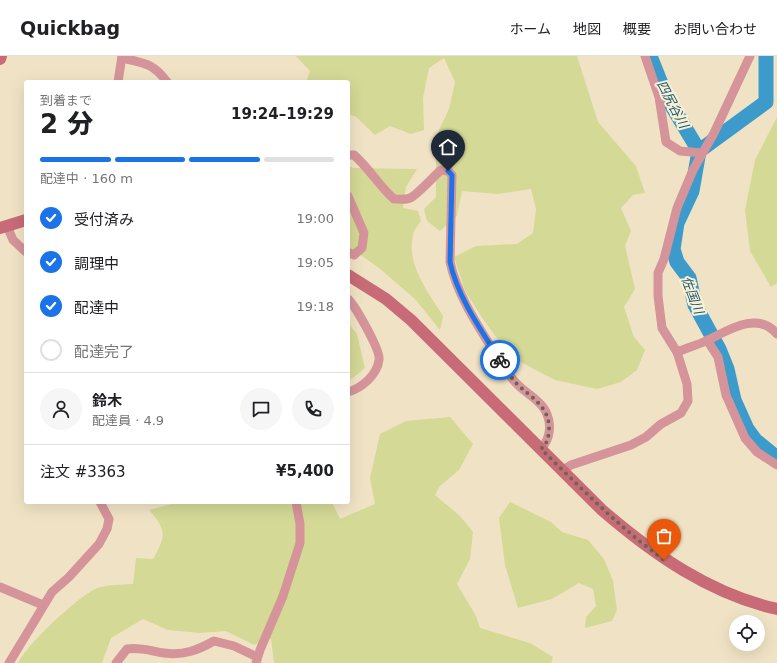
<!DOCTYPE html>
<html lang="ja">
<head>
<meta charset="utf-8">
<style>
  body { margin:0; font-family:"DejaVu Sans","Noto Sans JP",sans-serif; background:#f6f6f6; color:#202124; height:100vh; display:flex; flex-direction:column; font-size:15px; white-space:nowrap }
  * { box-sizing:border-box; margin:0 }
  p { font-size:13px; color:#757577 }
  .icon { flex:none; width:22px; height:22px; fill:none; stroke:currentColor; stroke-width:2; stroke-linecap:round; stroke-linejoin:round }
  .map { position:relative; flex:1; overflow:hidden }
  .side { position:absolute; left:24px; top:24px; width:326px; height:424px; display:flex; flex-direction:column; background:#fff; border-radius:4px; box-shadow:0 4px 16px #0002 }
  .side>* { flex:none }
  .fabs { position:absolute; left:729px; top:559px; display:grid; gap:8px }
  .fabs a { display:grid; place-items:center; width:36px; height:36px; border-radius:50%; background:#fff; box-shadow:0 4px 16px #0002; font-size:20px }
  .pin { position:absolute; display:grid; place-items:center; width:34px; height:34px; color:#fff; margin:-41px -17px; border-radius:50% 50% 50% 0; rotate:-45deg; box-shadow:0 0 4px #0007 }
  .pin .icon { rotate:45deg }
  .courier { position:absolute; display:grid; place-items:center; width:40px; height:40px; margin:-20px; border:3px solid #1a73e8; border-radius:50%; background:#fff; color:#222; box-shadow:0 1px 5px #0007 }
  .headline em { font-style:normal; font-weight:800 }
  .headline div { display:flex; flex-direction:column-reverse }
  .headline { display:flex; align-items:center; justify-content:space-between; height:68px; padding:0 16px }
  h1 { font-size:26px; font-weight:800; line-height:30px }
  .bar { display:grid; grid-template-columns:repeat(4,1fr); gap:6px 4px; align-content:center; height:48px; padding:0 16px }
  .bar i { height:5px; border-radius:3px; background:#e0e0e0 }
  .bar .on { background:#1a73e8 }
  .bar p { grid-column:span 4 }
  .line { display:flex; align-items:center; gap:10px; padding:0 16px; border-top:1px solid #e0e0e0 }
  .line div { flex:1 }
  .round { display:grid; place-items:center; flex:none; width:42px; height:42px; border-radius:21px; background:#f6f6f6 }
  ol { padding:0 16px; list-style:none }
  li { display:flex; align-items:center; gap:12px; height:44px }
  li p { margin-inline-start:auto }
  li .icon { padding:4px; border-radius:50%; background:#1a73e8; color:#fff; stroke-width:4 }
  li:last-child { color:#757577 }
  li i { width:22px; height:22px; border:2px solid #e0e0e0; border-radius:50% }
  header { display:flex; align-items:center; gap:24px; box-sizing:border-box; height:56px; padding:0 20px; background:#fff; border-bottom:1px solid #e0e0e0 }
  header strong { font-size:19px }
  nav { display:flex; gap:22px; margin-inline-start:auto; font-size:14px }
  .map>svg:first-child { display:block }
  .green { fill:#d4d996 }
  .lines { fill:none; stroke-linecap:round; stroke-linejoin:round }
  .river { stroke:#3c9bcb; stroke-width:15 }
  .street { stroke:#d5949a; stroke-width:9 }
  .secondary { stroke:#c86b77; stroke-width:12 }
  .done { stroke:#6d6655; stroke-width:4; stroke-dasharray:0 7.2 }
  .route { stroke:#1a73e8; stroke-width:5 }
  .labels { text-anchor:middle; stroke-width:4; stroke-linejoin:round; paint-order:stroke }
  .water-label { font-size:13px; font-style:italic; fill:#145b7c; stroke:#fdf0d2 }
</style>
</head>
<body>
<header>
<strong>Quickbag</strong>
<nav><a>ホーム</a><a>地図</a><a>概要</a><a>お問い合わせ</a></nav>
</header>
<div class="map">
<svg width="777" height="607" viewBox="0 0 777 607">
  <rect width="100%" height="100%" fill="#f0e3c5"/>
  <!-- green -->
  <g class="green">
    <polygon points="296,0 577,0 598,66 636,110 645,137 633,139 621,152 631,175 625,190 635,233 624,251 634,281 645,294 637,314 621,326 597,333 555,324 511,301 483,263 465,235 454,201 476,190 517,188 533,177 536,153 531,133 498,138 462,135 457,160 440,175 427,165 424,153 436,141 436,103 439,74 449,53 455,26 444,2 429,12 423,42 424,74 411,78 390,70 375,79 356,61 348,58 348,26 306,26 310,15"/>
    <polygon points="777,61 777,227 771,231 750,195 745,154 755,104"/>
    <path d="M 348,109 L 353,112 L 417,113 L 406,131 L 403,152 L 418,155 L 421,165 C 418,169 414,174 413,179 C 406,208 428,236 443,260 L 440,274 L 415,243 L 379,212 L 348,190 Z"/>
    <polygon points="348,267 357,278 365,312 348,326"/>
    <path d="M 450,361 L 473,388 L 459,414 L 440,430 L 435,439 L 460,460 L 473,476 L 470,503 L 457,528 L 476,560 L 480,572 L 530,587 L 553,601 L 551,607 L 274,607 L 271,583 L 254,589 L 226,575 L 200,577 L 168,574 L 143,563 L 111,582 L 102,607 L 18,607 C 28,587 74,545 93,534 C 104,528 121,529 133,528 L 136,502 L 153,503 C 166,480 167,474 149,454 L 179,446 L 332,446 L 340,463 L 375,448 L 370,422 L 380,378 L 406,365 Z"/>
    <polygon points="510,446 551,466 562,476 588,484 604,503 613,525 617,554 612,565 585,572 586,561 596,550 593,533 579,527 552,543 518,552 505,509 499,462"/>
  </g>
  <g class="lines">
    <!-- river -->
    <g class="river">
      <polyline points="650,0 666,40 699,95"/>
      <polyline points="766,0 766,46 699,95 692,135 677,167 673,193 677,206 689,222 695,249 719,293 727,313 734,344 747,373 755,384 777,402"/>
    </g>
    <!-- street -->
    <g class="street">
      <polyline points="645,0 659,41 666,86 680,95 702,97"/>
      <path d="M 122,2 C 144,7 153,7 167,26"/>
      <polyline points="118,26 122,0"/>
      <path d="M 348,99 L 354,99 C 369,112 379,130 394,143 C 399,143 405,144 410,142 C 417,139 433,121 441,114 L 448,115 L 452,119 L 450,206 C 457,238 476,267 493,294 C 500,305 507,317 516,327 C 524,336 539,343 545,354 C 552,367 551,382 541,393"/>
      <polyline points="348,140 364,177 362,192 354,199 348,196"/>
      <polyline points="7,170 13,184 26,196"/>
      <path d="M 348,243 C 356,251 381,295 379,304 C 377,319 362,332 348,336"/>
      <polyline points="707,284 718,301 726,339 745,382 757,396 777,409"/>
      <path d="M 677,296 C 687,292 697,289 706,285 C 727,275 757,254 777,278"/>
      <polyline points="563,414 571,409 631,389 646,381 661,368 681,357 688,345 687,328 677,296 662,272 658,240 658,217 664,203 677,152 693,114 714,77 750,0"/>
      <polyline points="0,531 43,549"/>
      <polyline points="9,607 52,536 69,521 99,488 107,473 109,463 100,446"/>
      <path d="M 116,607 L 127,593 C 140,591 151,595 164,597 C 183,600 198,594 214,585 L 234,590 L 257,601"/>
      <polyline points="256,607 260,594 283,540 300,487 300,468 296,446"/>
    </g>
    <!-- secondary -->
    <g class="secondary">
      <polyline points="0,3 1,0"/>
      <polyline points="0,172 26,164"/>
      <path d="M 348,219 L 386,243 L 411,264 L 602,454 C 653,498 710,538 777,553"/>
    </g>
  </g>
  <g class="lines">
    <!-- done -->
    <path class="done" d="M 500,304 C 505,312 510,320 516,327 C 531,342 550,350 549,374 C 548,383 548,386 541,393 C 581,432 619,471 664,504"/>
    <!-- route -->
    <path class="route" d="M 448,115 L 452,119 L 450,206 C 458,242 481,274 500,304"/>
  </g>
  <g class="labels">
    <!-- water labels -->
    <g class="water-label">
      <text transform="translate(673 48) rotate(62)" y="5">四尻谷川</text>
      <text transform="translate(693 239) rotate(69)" y="5">佐国川</text>
    </g>
  </g>
</svg>
<div class="fabs">
<a><svg class="icon" aria-label="locate" viewBox="0 0 24 24"><circle cx="12" cy="12" r="6"/><path d="M12 2v4M12 18v4M2 12h4M18 12h4"/></svg></a>
</div>
<div class="pin" style="left:664px;top:504px;background:#ea580c"><svg class="icon" aria-label="bag" viewBox="0 0 24 24"><path d="M5 8h14l-1 12H6zM9 8a3 3 0 0 1 6 0"/></svg></div>
<div class="pin" style="left:448px;top:115px;background:#1f2937"><svg class="icon" aria-label="home" viewBox="0 0 24 24"><path d="M3 11l9-7 9 7M6 9v11h12V9"/></svg></div>
<div class="courier" style="left:500px;top:304px"><svg class="icon" aria-label="bike" viewBox="0 0 24 24"><circle cx="6" cy="16" r="4"/><circle cx="18" cy="16" r="4"/><path d="M6 16l4-8h5l3 8M10 8l3 8H6M13 5h3"/></svg></div>
<section class="side">
<div class="headline"><div><h1>2 分</h1><p>到着まで</p></div><em>19:24–19:29</em></div>
<div class="bar"><i class="on"></i><i class="on"></i><i class="on"></i><i></i><p>配達中 · 160 m</p></div>
<ol>
<li><svg class="icon" aria-label="check" viewBox="0 0 24 24"><path d="M5 12l5 5 9-10"/></svg>受付済み<p>19:00</p></li>
<li><svg class="icon" aria-label="check" viewBox="0 0 24 24"><path d="M5 12l5 5 9-10"/></svg>調理中<p>19:05</p></li>
<li><svg class="icon" aria-label="check" viewBox="0 0 24 24"><path d="M5 12l5 5 9-10"/></svg>配達中<p>19:18</p></li>
<li><i></i>配達完了</li>
</ol>
<div class="line" style="height:72px"><a class="round"><svg class="icon" aria-label="person" viewBox="0 0 24 24"><circle cx="12" cy="8" r="4"/><path d="M4 21q1-7 8-7t8 7"/></svg></a><div><b>鈴木</b><p>配達員 · 4.9</p></div><a class="round"><svg class="icon" aria-label="chat" viewBox="0 0 24 24"><path d="M4 5h16v11H9l-5 4z"/></svg></a><a class="round"><svg class="icon" aria-label="phone" viewBox="0 0 24 24"><path d="M5 4h4l2 5-3 2q2 4 5 5l2-3 5 2v4C11 20 4 13 5 4z"/></svg></a></div>
<div class="line" style="height:52px"><div>注文 #3363</div><b>¥5,400</b></div>
</section>
</div>
</body>
</html>
